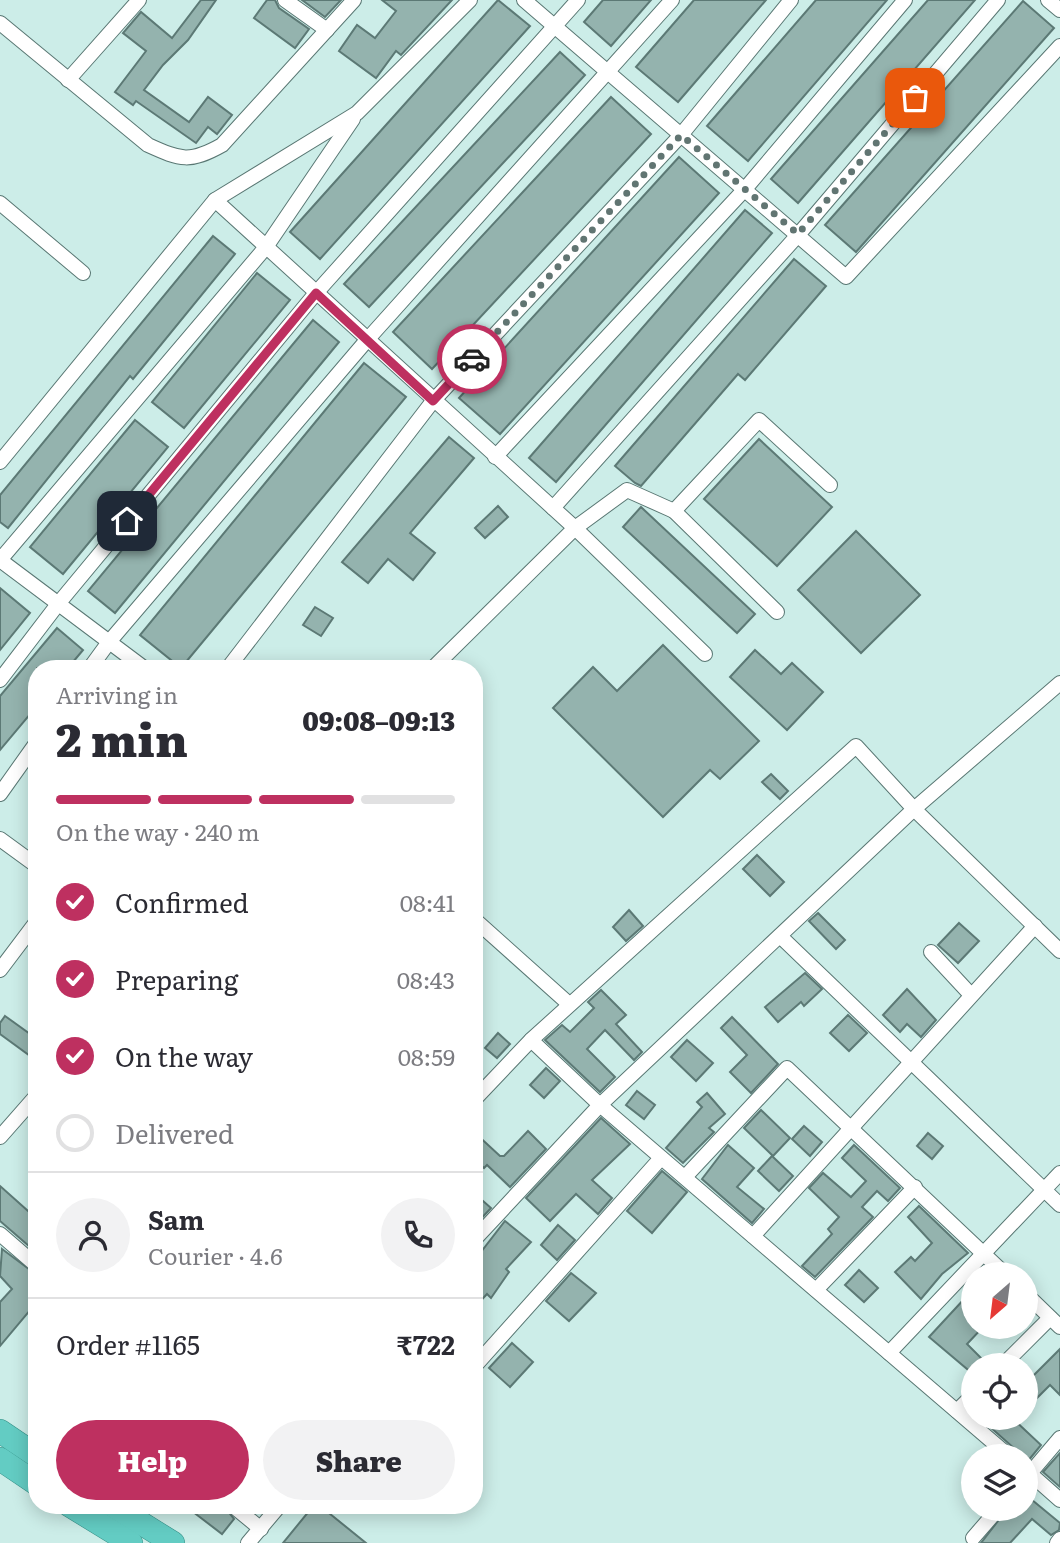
<!DOCTYPE html>
<html lang="en">
<head>
<meta charset="utf-8">
<style>
  body { margin:0; font-family:Literata,serif; background:#f2f2f3; color:#2b2b33; height:100vh; display:flex; flex-direction:column; font-size:26px; white-space:nowrap }
  * { box-sizing:border-box; margin:0 }
  p { font-size:23px; color:#7c7c81 }
  .icon { flex:none; width:38px; height:38px; fill:none; stroke:currentColor; stroke-width:2; stroke-linecap:round; stroke-linejoin:round }
  .map { position:relative; flex:1; overflow:hidden }
  .drawer { position:absolute; left:28px; top:660px; width:455px; height:854px; display:flex; flex-direction:column; background:#fff; border-radius:28px; box-shadow:0 4px 18px #0003 }
  .drawer>* { flex:none }
  .needle { width:46px; rotate:208deg }
  .fabs { position:absolute; left:961px; top:1262px; display:grid; gap:14px }
  .fabs a { display:grid; place-items:center; width:77px; height:77px; border-radius:50%; background:#fff; box-shadow:0 4px 18px #0003; font-size:35px }
  .pin { position:absolute; display:grid; place-items:center; width:60px; height:60px; color:#fff; margin:-30px; border-radius:14px; box-shadow:0 4px 10px #0006 }
  .courier { position:absolute; display:grid; place-items:center; width:70px; height:70px; margin:-35px; border:5px solid #be3060; border-radius:50%; background:#fff; color:#222; box-shadow:0 2px 9px #0007 }
  .head em { font-style:normal; font-weight:800 }
  .head div { display:flex; flex-direction:column-reverse }
  .head { display:flex; align-items:center; justify-content:space-between; height:119px; padding:0 28px }
  h1 { font-size:46px; font-weight:800; line-height:52px }
  .bar { display:grid; grid-template-columns:repeat(4,1fr); gap:10px 7px; align-content:center; height:84px; padding:0 28px }
  .bar i { height:9px; border-radius:5px; background:#e1e1e2 }
  .bar .current { background:#be3060 }
  .bar p { grid-column:span 4 }
  .line { display:flex; align-items:center; gap:18px; padding:0 28px; border-top:2px solid #e1e1e2 }
  .line div { flex:1 }
  .round { display:grid; place-items:center; flex:none; width:74px; height:74px; border-radius:37px; background:#f2f2f3 }
  ol { padding:0 28px; list-style:none }
  li { display:flex; align-items:center; gap:21px; height:77px }
  li p { margin-inline-start:auto }
  li .icon { padding:7px; border-radius:50%; background:#be3060; color:#fff; stroke-width:4 }
  li:last-child { color:#7c7c81 }
  li i { width:38px; height:38px; border:4px solid #e1e1e2; border-radius:50% }
  .action { display:flex; gap:14px; margin-top:auto; padding:14px 28px }
  .action a { flex:1; height:80px; border-radius:42px; background:#be3060; color:#fff; font-size:28px; font-weight:800; line-height:80px; text-align:center }
  .action a+a { background:#f2f2f3; color:#2b2b33 }
  .map>svg:first-child { display:block }
  .building { fill:#94b3ae; stroke:#5c7975; stroke-width:2 }
  .lines { fill:none; stroke-linecap:round; stroke-linejoin:round }
  .minor-casing { stroke:#597773; stroke-width:16 }
  .trunk-casing { stroke:#358f86; stroke-width:24 }
  .minor { stroke:#fff; stroke-width:14 }
  .trunk { stroke:#63ccc3; stroke-width:23 }
  .done { stroke:#617572; stroke-width:7; stroke-dasharray:0 12.6 }
  .route { stroke:#be3060; stroke-width:9 }
</style>
</head>
<body>
<div class="map">
<svg width="1060" height="1543" viewBox="0 0 1060 1543">
  <rect width="100%" height="100%" fill="#ccede8"/>
  <!-- building -->
  <g class="building">
    <polygon points="201,0 216,0 188,40 163,65 144,90 189,122 208,97 232,115 217,134 208,127 196,143 136,101 133,105 115,92 146,51 123,33 141,12 172,38"/>
    <polygon points="267,0 275,0 279,8 309,29 295,48 254,18"/>
    <polygon points="302,0 341,0 325,17"/>
    <polygon points="382,0 452,0 401,55 396,51 376,78 339,51 357,25 375,38 396,11"/>
    <polygon points="498,0 530,26 320,259 290,232"/>
    <polygon points="603,0 651,0 611,46 584,22"/>
    <polygon points="694,0 766,0 678,102 636,67"/>
    <polygon points="816,0 887,0 748,161 707,126"/>
    <polygon points="928,0 975,0 798,203 771,179"/>
    <polygon points="1023,1 1054,28 856,252 825,225"/>
    <polygon points="560,52 585,75 369,307 344,284"/>
    <polygon points="611,97 651,134 432,369 393,332"/>
    <polygon points="679,157 719,193 500,434 459,398"/>
    <polygon points="745,210 772,233 556,482 529,458"/>
    <polygon points="213,236 235,254 133,379 130,376 8,528 0,522 0,495"/>
    <polygon points="794,259 826,286 745,380 738,374 641,486 635,483 615,466"/>
    <polygon points="257,273 290,300 184,428 152,402"/>
    <polygon points="313,320 339,342 115,613 88,591"/>
    <polygon points="364,363 406,397 181,668 140,635"/>
    <polygon points="135,420 168,447 63,574 30,547"/>
    <polygon points="449,437 474,458 410,533 435,553 413,580 388,559 368,583 342,562"/>
    <polygon points="759,439 832,507 777,566 704,499"/>
    <polygon points="498,506 508,517 485,538 475,528"/>
    <polygon points="641,507 755,614 737,633 623,527"/>
    <polygon points="856,531 920,595 861,653 798,590"/>
    <polygon points="0,588 30,613 0,650"/>
    <polygon points="315,607 333,618 321,636 303,625"/>
    <polygon points="57,628 83,650 68,668 37,668 37,706 0,750 0,696"/>
    <polygon points="663,645 759,741 720,779 710,770 663,817 553,708 593,667 617,691"/>
    <polygon points="755,650 781,674 792,663 823,692 787,730 730,677"/>
    <polygon points="771,774 788,791 780,799 762,782"/>
    <polygon points="757,855 784,882 770,896 743,869"/>
    <polygon points="629,910 643,926 626,941 613,927"/>
    <polygon points="818,913 845,940 836,949 809,921"/>
    <polygon points="959,923 979,941 958,963 938,945"/>
    <polygon points="805,973 822,989 804,1006 801,1002 778,1022 765,1007"/>
    <polygon points="907,989 936,1020 921,1037 907,1024 900,1032 883,1015"/>
    <polygon points="601,990 626,1015 616,1024 642,1052 634,1060 605,1030 587,1049 615,1077 600,1092 545,1040 562,1025 570,1032 594,1008 588,1002"/>
    <polygon points="848,1015 867,1033 849,1051 830,1033"/>
    <polygon points="5,1016 37,1039 37,1061 0,1034 0,1023"/>
    <polygon points="732,1017 778,1064 751,1093 730,1072 747,1055 721,1028"/>
    <polygon points="498,1033 510,1044 497,1058 485,1048"/>
    <polygon points="687,1040 713,1063 696,1081 671,1057"/>
    <polygon points="546,1068 560,1081 544,1098 530,1085"/>
    <polygon points="637,1091 655,1105 644,1119 626,1105"/>
    <polygon points="707,1093 725,1114 709,1128 714,1132 683,1163 666,1148 702,1107 697,1102"/>
    <polygon points="761,1110 790,1138 773,1156 744,1128"/>
    <polygon points="601,1118 630,1144 592,1180 612,1198 598,1214 576,1194 550,1221 526,1198"/>
    <polygon points="804,1126 822,1142 810,1156 792,1139"/>
    <polygon points="528,1131 546,1149 510,1187 487,1165 484,1168 474,1159 474,1132 500,1156 504,1156"/>
    <polygon points="928,1133 943,1146 932,1159 917,1146"/>
    <polygon points="728,1145 754,1168 737,1187 764,1209 752,1223 702,1179"/>
    <polygon points="854,1145 900,1188 888,1201 877,1191 862,1207 873,1217 815,1277 802,1266 832,1234 828,1229 839,1217 809,1188 823,1173 851,1197 866,1181 842,1158"/>
    <polygon points="772,1156 793,1176 779,1191 758,1171"/>
    <polygon points="662,1171 687,1192 652,1233 627,1211"/>
    <polygon points="0,1186 37,1219 37,1253 0,1221"/>
    <polygon points="474,1193 491,1208 476,1224 474,1222"/>
    <polygon points="919,1206 968,1253 942,1274 921,1299 895,1272 911,1257 915,1261 932,1243 908,1217"/>
    <polygon points="505,1221 531,1242 506,1269 509,1272 491,1298 487,1294 474,1308 474,1261"/>
    <polygon points="558,1225 575,1240 557,1260 541,1245"/>
    <polygon points="2,1249 37,1275 37,1302 0,1346 0,1302 12,1289 0,1276"/>
    <polygon points="859,1270 878,1288 864,1302 845,1285"/>
    <polygon points="571,1273 596,1293 569,1321 546,1301"/>
    <polygon points="966,1297 973,1304 973,1326 984,1326 967,1344 988,1365 973,1365 973,1374 929,1337"/>
    <polygon points="512,1343 533,1362 510,1387 489,1368"/>
    <polygon points="1060,1349 1060,1395 1050,1385 1026,1409 1026,1383"/>
    <polygon points="997,1418 1012,1418 1041,1445 1028,1461 1026,1456 1018,1456 1015,1449 989,1426"/>
    <polygon points="1060,1453 1060,1487 1043,1472"/>
    <polygon points="1026,1495 1060,1523 1059,1530 1051,1535 1032,1519 1010,1543 981,1543 1008,1508 1026,1508"/>
    <polygon points="184,1505 223,1505 234,1519 222,1534"/>
    <polygon points="314,1505 319,1505 366,1543 283,1543"/>
  </g>
  <g class="lines">
    <!-- minor casing -->
    <g class="minor-casing">
      <g id="minor">
        <polyline points="285,0 327,30"/>
        <polyline points="524,0 846,277 1060,46"/>
        <polyline points="1048,0 1060,10"/>
        <path d="M 0,23 L 148,145 C 181,160 190,163 222,145 L 354,0"/>
        <polyline points="68,80 139,0"/>
        <polyline points="215,200 575,528 705,654"/>
        <polyline points="0,203 83,273"/>
        <polyline points="495,457 745,189 905,0"/>
        <polyline points="0,462 215,200 357,113 470,0"/>
        <polyline points="553,508 798,235 998,0"/>
        <polyline points="674,511 777,612"/>
        <polyline points="0,560 266,247 353,119"/>
        <polyline points="0,560 144,668"/>
        <polyline points="90,668 109,642 367,340 672,0"/>
        <polyline points="228,668 433,401 681,135 791,0"/>
        <polyline points="433,668 575,528 627,490 674,511 759,420 830,485"/>
        <polyline points="0,680 58,604 316,293 578,0"/>
        <polyline points="0,794 37,742"/>
        <polyline points="0,839 37,866"/>
        <polyline points="474,919 569,1004"/>
        <polyline points="780,936 1060,1205"/>
        <polyline points="931,952 971,995"/>
        <polyline points="0,970 37,921"/>
        <polyline points="531,1040 600,1105 1009,1456"/>
        <polyline points="474,1100 531,1040 856,746 914,809 1060,951"/>
        <polyline points="0,1137 37,1095"/>
        <polyline points="685,1177 787,1068 1005,1274"/>
        <polyline points="0,1234 37,1266"/>
        <polyline points="753,1236 1035,926"/>
        <polyline points="474,1240 600,1105 914,809 1060,683"/>
        <polyline points="816,1290 915,1187"/>
        <polyline points="1026,1294 1060,1327"/>
        <polyline points="889,1353 1060,1173"/>
        <polyline points="1003,1365 1050,1318"/>
        <polyline points="474,1367 661,1158"/>
        <polyline points="957,1411 973,1395"/>
        <polyline points="1026,1470 1060,1500"/>
        <polyline points="1026,1478 1060,1438"/>
        <polyline points="232,1505 261,1529"/>
        <polyline points="973,1538 999,1508"/>
        <polyline points="248,1543 280,1505"/>
        <polyline points="1057,1543 1060,1539"/>
      </g>
    </g>
    <!-- trunk casing -->
    <g class="trunk-casing">
      <g id="trunk">
        <polyline points="0,1431 37,1456"/>
        <polyline points="0,1459 37,1484"/>
        <polyline points="69,1505 131,1543"/>
        <polyline points="112,1505 173,1543"/>
      </g>
    </g>
    <!-- minor -->
    <use href="#minor" class="minor"/>
    <!-- trunk -->
    <use href="#trunk" class="trunk"/>
  </g>
  <g class="lines">
    <!-- done -->
    <polyline class="done" points="472,359 681,135 798,234 915,98"/>
    <!-- route -->
    <polyline class="route" points="127,521 316,293 433,401 472,359"/>
  </g>
</svg>
<div class="fabs">
<a><svg class="needle" viewBox="-14 -14 28 28"><path d="M0-13l5 13h-10z" fill="#e53935"/><path d="M0 13l5-13h-10z" fill="#7c7c81"/></svg></a>
<a><svg class="icon" aria-label="locate" viewBox="0 0 24 24"><circle cx="12" cy="12" r="6"/><path d="M12 2v4M12 18v4M2 12h4M18 12h4"/></svg></a>
<a><svg class="icon" aria-label="layers" viewBox="0 0 24 24"><path d="M12 4l9 5-9 5-9-5zM3 14l9 5 9-5"/></svg></a>
</div>
<div class="pin" style="left:915px;top:98px;background:#ea580c"><svg class="icon" aria-label="bag" viewBox="0 0 24 24"><path d="M5 8h14l-1 12H6zM9 8a3 3 0 0 1 6 0"/></svg></div>
<div class="pin" style="left:127px;top:521px;background:#1f2937"><svg class="icon" aria-label="home" viewBox="0 0 24 24"><path d="M3 11l9-7 9 7M6 9v11h12V9"/></svg></div>
<div class="courier" style="left:472px;top:359px"><svg class="icon" aria-label="car" viewBox="0 0 24 24"><path d="M5 17H2v-5l4-1 3-4h7l3 4 3 1v5h-3M9 17h6M6 11h13"/><circle cx="7" cy="17" r="2"/><circle cx="17" cy="17" r="2"/></svg></div>
<section class="drawer">
<div class="head"><div><h1>2 min</h1><p>Arriving in</p></div><em>09:08–09:13</em></div>
<div class="bar"><i class="current"></i><i class="current"></i><i class="current"></i><i></i><p>On the way · 240 m</p></div>
<ol>
<li><svg class="icon" aria-label="check" viewBox="0 0 24 24"><path d="M5 12l5 5 9-10"/></svg>Confirmed<p>08:41</p></li>
<li><svg class="icon" aria-label="check" viewBox="0 0 24 24"><path d="M5 12l5 5 9-10"/></svg>Preparing<p>08:43</p></li>
<li><svg class="icon" aria-label="check" viewBox="0 0 24 24"><path d="M5 12l5 5 9-10"/></svg>On the way<p>08:59</p></li>
<li><i></i>Delivered</li>
</ol>
<div class="line" style="height:126px"><a class="round"><svg class="icon" aria-label="person" viewBox="0 0 24 24"><circle cx="12" cy="8" r="4"/><path d="M4 21q1-7 8-7t8 7"/></svg></a><div><b>Sam</b><p>Courier · 4.6</p></div><a class="round"><svg class="icon" aria-label="phone" viewBox="0 0 24 24"><path d="M5 4h4l2 5-3 2q2 4 5 5l2-3 5 2v4C11 20 4 13 5 4z"/></svg></a></div>
<div class="line" style="height:91px"><div>Order #1165</div><b>₹722</b></div>
<div class="action"><a>Help</a><a>Share</a></div>
</section>
</div>
</body>
</html>
